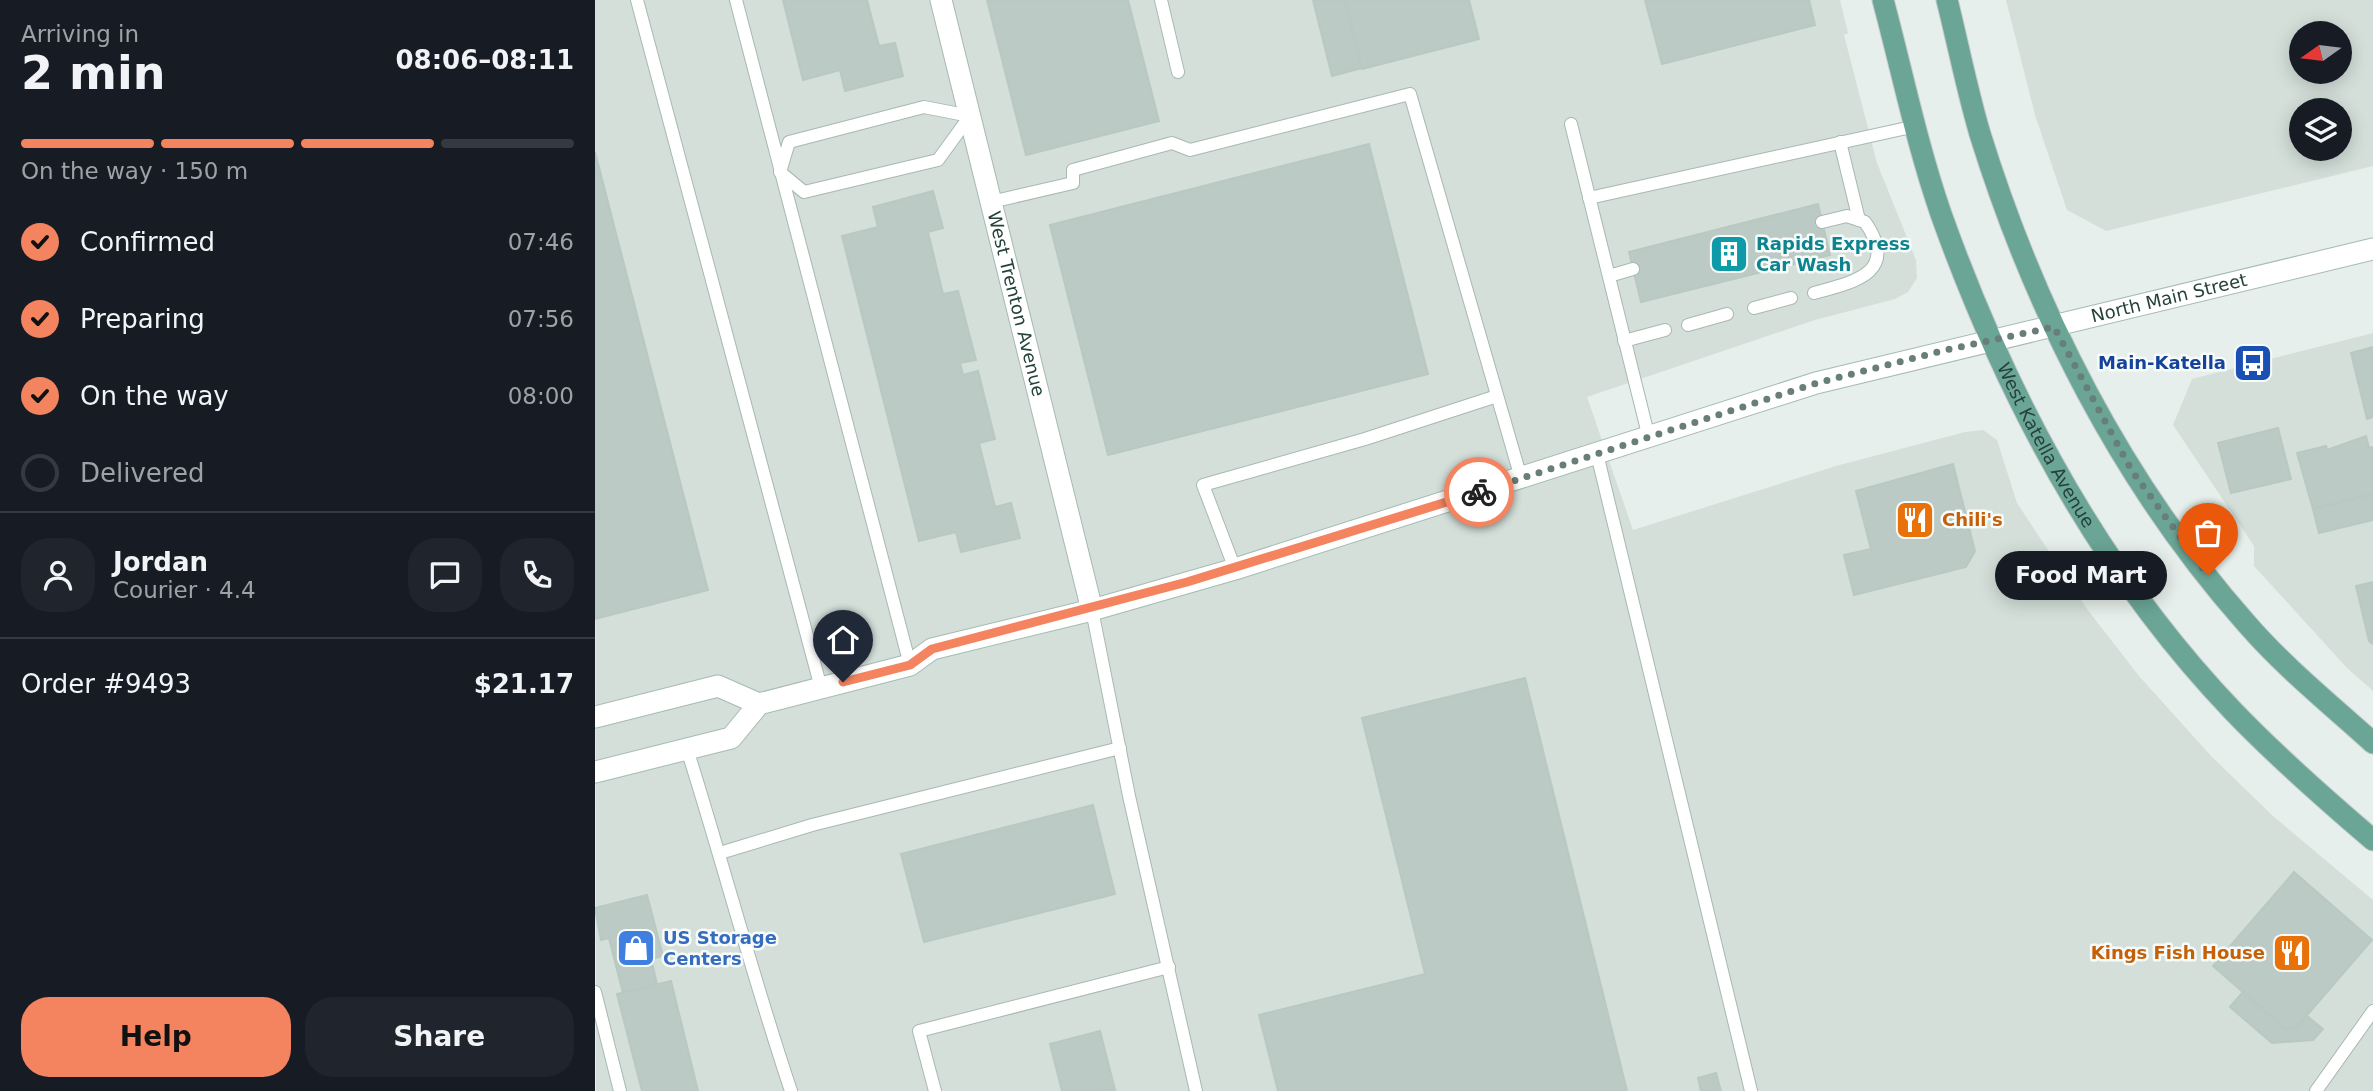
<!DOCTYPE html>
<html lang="en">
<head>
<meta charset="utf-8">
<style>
  body { margin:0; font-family:"DejaVu Sans",sans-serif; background:#20242c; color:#f1f3f6; height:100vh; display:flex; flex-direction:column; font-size:26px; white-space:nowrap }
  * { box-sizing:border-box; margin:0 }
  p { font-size:23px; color:#9ea1a6 }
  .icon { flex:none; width:38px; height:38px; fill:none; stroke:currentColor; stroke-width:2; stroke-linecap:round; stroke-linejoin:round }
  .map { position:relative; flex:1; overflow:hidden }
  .side { display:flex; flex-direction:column; background:#171b24; width:595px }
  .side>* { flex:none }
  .needle { width:46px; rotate:256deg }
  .fabs { position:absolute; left:1694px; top:21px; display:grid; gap:14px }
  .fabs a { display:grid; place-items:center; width:63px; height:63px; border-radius:50%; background:#171b24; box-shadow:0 4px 18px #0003; font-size:35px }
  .pin { position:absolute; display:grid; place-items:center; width:60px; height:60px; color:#fff; margin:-72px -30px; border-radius:50% 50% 50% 0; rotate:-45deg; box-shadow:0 0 7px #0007 }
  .pin .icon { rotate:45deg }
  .courier { position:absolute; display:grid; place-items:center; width:70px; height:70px; margin:-35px; border:5px solid #f4845f; border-radius:50%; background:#fff; color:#222; box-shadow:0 2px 9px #0007 }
  .bubble { position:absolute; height:49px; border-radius:24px; background:#171b24; box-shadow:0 4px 18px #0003; font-size:23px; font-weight:700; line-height:49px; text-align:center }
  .summary em { font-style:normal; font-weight:700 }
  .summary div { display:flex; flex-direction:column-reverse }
  .summary { display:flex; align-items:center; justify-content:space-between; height:119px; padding:0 21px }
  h1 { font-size:46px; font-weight:700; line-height:52px }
  .bar { display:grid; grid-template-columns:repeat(4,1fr); gap:10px 7px; align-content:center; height:84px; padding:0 21px }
  .bar i { height:9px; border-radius:5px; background:#363941 }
  .bar .selected { background:#f4845f }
  .bar p { grid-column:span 4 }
  .line { display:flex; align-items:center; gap:18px; padding:0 21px; border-top:2px solid #363941 }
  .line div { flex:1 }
  .round { display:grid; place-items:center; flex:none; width:74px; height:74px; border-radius:28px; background:#20242c }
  ol { padding:0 21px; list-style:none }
  li { display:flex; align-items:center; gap:21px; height:77px }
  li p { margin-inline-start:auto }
  li .icon { padding:7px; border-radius:50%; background:#f4845f; color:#111; stroke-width:4 }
  li:last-child { color:#9ea1a6 }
  li i { width:38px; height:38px; border:4px solid #363941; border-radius:50% }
  .cta { display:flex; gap:14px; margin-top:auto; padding:14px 21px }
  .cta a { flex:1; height:80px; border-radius:28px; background:#f4845f; color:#111; font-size:28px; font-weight:700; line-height:80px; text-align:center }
  .cta a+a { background:#20242c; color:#f1f3f6 }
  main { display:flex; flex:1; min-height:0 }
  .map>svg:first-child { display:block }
  .built { fill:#d4dfda; fill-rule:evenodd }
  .building { fill:#bbcac4; stroke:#b8c9c2; stroke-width:2 }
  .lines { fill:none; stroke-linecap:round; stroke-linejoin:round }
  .lane-casing { stroke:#a8b8b2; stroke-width:14 }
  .street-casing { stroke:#a8b8b2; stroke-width:23 }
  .secondary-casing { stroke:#a4bbb3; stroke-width:23 }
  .primary-casing { stroke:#c2cac8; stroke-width:23 }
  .lane { stroke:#fff; stroke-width:12 }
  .street { stroke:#fff; stroke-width:21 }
  .secondary { stroke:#fff; stroke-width:21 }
  .primary { stroke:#6aa596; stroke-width:21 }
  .done { stroke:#687f78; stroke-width:7; stroke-dasharray:0 12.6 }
  .route { stroke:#f4845f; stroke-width:9 }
  .labels { text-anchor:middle; stroke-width:5; stroke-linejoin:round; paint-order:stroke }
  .culture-label { font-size:18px; font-weight:bold; fill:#0d838f; stroke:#f7fbf9; text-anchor:start }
  .street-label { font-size:18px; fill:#24423a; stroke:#f7fbf9 }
  .transit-label { font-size:18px; font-weight:bold; fill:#164399; stroke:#f7fbf9; text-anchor:end }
  .food-label { font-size:18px; font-weight:bold; fill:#c56008; stroke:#f7fbf9; text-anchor:start }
  .shop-label { font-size:18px; font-weight:bold; fill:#366cbe; stroke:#f7fbf9; text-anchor:start }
</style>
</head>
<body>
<main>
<section class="side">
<div class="summary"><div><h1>2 min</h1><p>Arriving in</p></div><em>08:06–08:11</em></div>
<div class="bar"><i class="selected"></i><i class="selected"></i><i class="selected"></i><i></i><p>On the way · 150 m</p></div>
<ol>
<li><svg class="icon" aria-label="check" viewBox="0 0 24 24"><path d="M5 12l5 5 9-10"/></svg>Confirmed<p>07:46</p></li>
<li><svg class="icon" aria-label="check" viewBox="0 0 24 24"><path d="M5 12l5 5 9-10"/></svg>Preparing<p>07:56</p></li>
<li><svg class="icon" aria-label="check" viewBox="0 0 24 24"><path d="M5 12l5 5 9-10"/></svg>On the way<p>08:00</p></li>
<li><i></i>Delivered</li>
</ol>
<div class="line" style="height:126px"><a class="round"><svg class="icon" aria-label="person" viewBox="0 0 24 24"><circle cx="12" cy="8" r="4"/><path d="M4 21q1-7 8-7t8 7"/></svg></a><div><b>Jordan</b><p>Courier · 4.4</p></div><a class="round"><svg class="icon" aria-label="chat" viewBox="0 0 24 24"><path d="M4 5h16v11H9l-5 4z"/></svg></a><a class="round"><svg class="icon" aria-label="phone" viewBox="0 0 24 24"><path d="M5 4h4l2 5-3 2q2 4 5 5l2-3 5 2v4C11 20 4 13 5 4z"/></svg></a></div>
<div class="line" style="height:91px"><div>Order #9493</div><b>$21.17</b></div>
<div class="cta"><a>Help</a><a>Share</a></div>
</section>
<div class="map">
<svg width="1778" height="1091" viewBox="0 0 1778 1091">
  <rect width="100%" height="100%" fill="#e6efeb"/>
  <!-- built -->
  <g class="built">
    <polygon points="0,0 1245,0 1253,33 1249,35 1282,163 1321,260 1322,278 1313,292 1300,299 1220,320 992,397 1038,530 1241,466 1370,432 1388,430 1402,440 1422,503 1492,609 1544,676 1616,756 1678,816 1778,900 1778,1091 1,1091"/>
    <path d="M 1411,0 L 1778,0 L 1778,166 L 1511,231 L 1472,210 L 1440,115 ZM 1745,33 L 1745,72 L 1706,72 L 1706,33 ZM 1745,110 L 1745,149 L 1706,149 L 1706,110 Z"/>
    <polygon points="1778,333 1778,691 1752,668 1659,566 1659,546 1578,425 1597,379"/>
  </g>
  <!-- building -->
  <g class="building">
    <polygon points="188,0 272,0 284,46 300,43 308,76 250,91 245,70 208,80"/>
    <polygon points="392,0 533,0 564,121 431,155"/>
    <polygon points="718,0 750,0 767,68 737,76"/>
    <polygon points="750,0 874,0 884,39 767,69"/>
    <polygon points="1050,0 1214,0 1220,25 1067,64"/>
    <polygon points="774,144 833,374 513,455 455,225"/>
    <polygon points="0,152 113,590 0,619"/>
    <polygon points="338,191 348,228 333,232 348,294 363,291 381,360 365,363 368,375 383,371 400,439 384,443 400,507 416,503 425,538 366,552 361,532 324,541 247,236 283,227 278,207"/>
    <polygon points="1223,204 1235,255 1046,302 1034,252"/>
    <polygon points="1778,347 1778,417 1772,419 1756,353"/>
    <polygon points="1683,428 1696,479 1636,493 1623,443"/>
    <polygon points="1771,436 1774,448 1778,447 1778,494 1718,509 1702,453 1731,446 1732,450"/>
    <polygon points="1358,464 1380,551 1371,567 1259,595 1249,555 1276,549 1261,491"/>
    <polygon points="1778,494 1778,520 1724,533 1718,509"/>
    <polygon points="1778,582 1778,644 1774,641 1761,586"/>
    <polygon points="930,678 1032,1091 683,1091 664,1015 830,974 767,718"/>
    <polygon points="498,805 520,894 329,942 306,854"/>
    <polygon points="1699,872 1777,940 1701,1028 1690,1029 1618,966"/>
    <polygon points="52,895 68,956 56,959 62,984 28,993 14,938 6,940 0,908"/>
    <polygon points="76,981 103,1091 47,1091 22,994"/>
    <polygon points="1648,992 1690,1029 1701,1028 1712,1016 1728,1029 1718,1040 1677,1043 1635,1007"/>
    <polygon points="505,1031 520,1090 467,1091 455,1044"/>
    <polygon points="1121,1073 1126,1091 1106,1091 1103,1078"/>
  </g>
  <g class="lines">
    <!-- lane casing -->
    <g class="lane-casing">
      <g id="lane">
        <polyline points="42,0 226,688"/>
        <polyline points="141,0 315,665"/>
        <polyline points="566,0 583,72"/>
        <polygon points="329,107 375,116 343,160 209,192 185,172 194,142"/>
        <polyline points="976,124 1054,438"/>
        <polyline points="1245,142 1264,220"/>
        <polyline points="994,198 1321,126"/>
        <polyline points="396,202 478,183 478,170 577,143 595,150 815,94 926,478"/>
        <polyline points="1014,276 1038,269"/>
        <path d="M 1219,293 C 1259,282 1305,273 1270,222 L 1252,216 L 1227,222"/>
        <polyline points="1159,308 1196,298"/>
        <polyline points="1093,325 1132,314"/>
        <polyline points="1029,341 1070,330"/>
        <polyline points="1002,454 1156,1091"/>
        <polyline points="640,569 608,485 770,439 902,396"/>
        <polyline points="497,610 534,796 601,1091"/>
        <path d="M 92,749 C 128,863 158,978 196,1091"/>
        <polyline points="125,853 217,825 525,748"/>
        <polyline points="0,992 25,1091"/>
        <polyline points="340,1091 324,1031 574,967"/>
        <polyline points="1721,1091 1778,1011"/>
      </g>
    </g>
    <!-- street casing -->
    <g class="street-casing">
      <g id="street">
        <path id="s1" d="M 346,0 L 497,610"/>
      </g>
    </g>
    <!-- secondary casing -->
    <g class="secondary-casing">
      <g id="secondary">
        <polyline points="0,717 123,686 164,704"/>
        <path id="s2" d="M 0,772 L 136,738 L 164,704 L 315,665 L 337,649 L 497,610 L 640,569 L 1221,383 L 1778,249"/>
      </g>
    </g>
    <!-- primary casing -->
    <g class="primary-casing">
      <g id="primary">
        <path id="s3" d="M 1288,0 C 1307,71 1322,145 1346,214 C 1411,396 1504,571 1638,711 C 1682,757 1730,799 1778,840"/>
        <path d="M 1352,0 C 1363,44 1372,90 1385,134 C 1440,311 1527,483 1651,623 C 1689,667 1735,704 1778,743"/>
      </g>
    </g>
    <!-- lane -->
    <use href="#lane" class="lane"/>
    <!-- street -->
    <use href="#street" class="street"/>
    <!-- secondary -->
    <use href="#secondary" class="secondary"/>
    <!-- primary -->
    <use href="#primary" class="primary"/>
  </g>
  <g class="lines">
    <!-- done -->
    <polyline class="done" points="884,492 1222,383 1351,350 1459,327 1537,471 1613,575"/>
    <!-- route -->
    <polyline class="route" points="248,682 315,665 337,649 592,582 884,492"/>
  </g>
  <!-- icons -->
  <defs>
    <g id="building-square" transform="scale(2.0125)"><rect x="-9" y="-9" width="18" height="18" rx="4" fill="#0f9aa8" stroke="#f7fbf9"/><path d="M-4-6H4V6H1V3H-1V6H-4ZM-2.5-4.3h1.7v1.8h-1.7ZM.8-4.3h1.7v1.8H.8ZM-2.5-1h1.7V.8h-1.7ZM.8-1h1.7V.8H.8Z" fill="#fff"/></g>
    <g id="bus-square" transform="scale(2.0125)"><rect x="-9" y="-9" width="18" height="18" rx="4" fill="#1a4fb4" stroke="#f7fbf9"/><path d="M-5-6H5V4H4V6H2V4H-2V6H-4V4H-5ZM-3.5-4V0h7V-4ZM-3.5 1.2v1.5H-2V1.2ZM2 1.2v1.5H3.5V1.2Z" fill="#fff"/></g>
    <g id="restaurant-square" transform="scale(2.0125)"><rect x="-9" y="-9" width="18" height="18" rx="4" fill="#e8710a" stroke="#f7fbf9"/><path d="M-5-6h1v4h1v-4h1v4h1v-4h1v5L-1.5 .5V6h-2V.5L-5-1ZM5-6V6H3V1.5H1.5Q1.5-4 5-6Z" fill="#fff"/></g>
    <g id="shop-square" transform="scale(2.0125)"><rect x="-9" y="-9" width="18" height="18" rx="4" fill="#3f7fe0" stroke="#f7fbf9"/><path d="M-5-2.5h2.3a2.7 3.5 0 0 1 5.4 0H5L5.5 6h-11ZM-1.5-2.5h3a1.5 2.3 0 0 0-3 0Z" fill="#fff"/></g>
  </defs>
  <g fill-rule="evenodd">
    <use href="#building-square" x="1134" y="254"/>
    <use href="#bus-square" x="1658" y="363"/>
    <use href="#restaurant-square" x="1320" y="520"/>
    <use href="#shop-square" x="41" y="948"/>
    <use href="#restaurant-square" x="1697" y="953"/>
  </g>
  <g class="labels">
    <!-- culture labels -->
    <g class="culture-label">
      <text x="1161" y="250">Rapids Express<tspan x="1161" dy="21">Car Wash</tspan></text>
    </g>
    <!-- street labels -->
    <g class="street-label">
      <text dy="6" stroke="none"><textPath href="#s2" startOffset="1654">North Main Street</textPath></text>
      <text dy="6" stroke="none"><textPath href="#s1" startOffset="313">West Trenton Avenue</textPath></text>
      <text dy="6" stroke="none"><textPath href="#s3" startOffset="476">West Katella Avenue</textPath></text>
    </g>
    <!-- transit labels -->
    <g class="transit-label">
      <text x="1631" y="369">Main-Katella</text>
    </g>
    <!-- food labels -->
    <g class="food-label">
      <text x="1347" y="526">Chili's</text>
      <text x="1670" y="959" text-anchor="end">Kings Fish House</text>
    </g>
    <!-- shop labels -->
    <g class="shop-label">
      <text x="68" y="944">US Storage<tspan x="68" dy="21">Centers</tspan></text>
    </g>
  </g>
</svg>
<div class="fabs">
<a><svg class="needle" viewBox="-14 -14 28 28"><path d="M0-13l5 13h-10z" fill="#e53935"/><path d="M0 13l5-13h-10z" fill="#9ea1a6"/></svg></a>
<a><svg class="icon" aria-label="layers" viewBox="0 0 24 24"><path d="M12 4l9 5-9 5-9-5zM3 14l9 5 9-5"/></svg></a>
</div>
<div class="pin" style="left:1613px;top:575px;background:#ea580c"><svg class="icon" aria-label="bag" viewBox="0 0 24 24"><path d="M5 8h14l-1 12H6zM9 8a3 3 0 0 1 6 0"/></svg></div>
<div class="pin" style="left:248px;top:682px;background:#1f2937"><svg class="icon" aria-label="home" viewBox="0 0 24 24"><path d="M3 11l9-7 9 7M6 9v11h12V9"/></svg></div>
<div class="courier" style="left:884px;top:492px"><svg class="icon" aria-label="bike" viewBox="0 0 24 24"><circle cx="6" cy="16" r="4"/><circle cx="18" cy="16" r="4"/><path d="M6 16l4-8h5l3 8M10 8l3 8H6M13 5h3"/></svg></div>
<div class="bubble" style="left:1400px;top:551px;width:172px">Food Mart</div>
</div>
</main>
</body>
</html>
